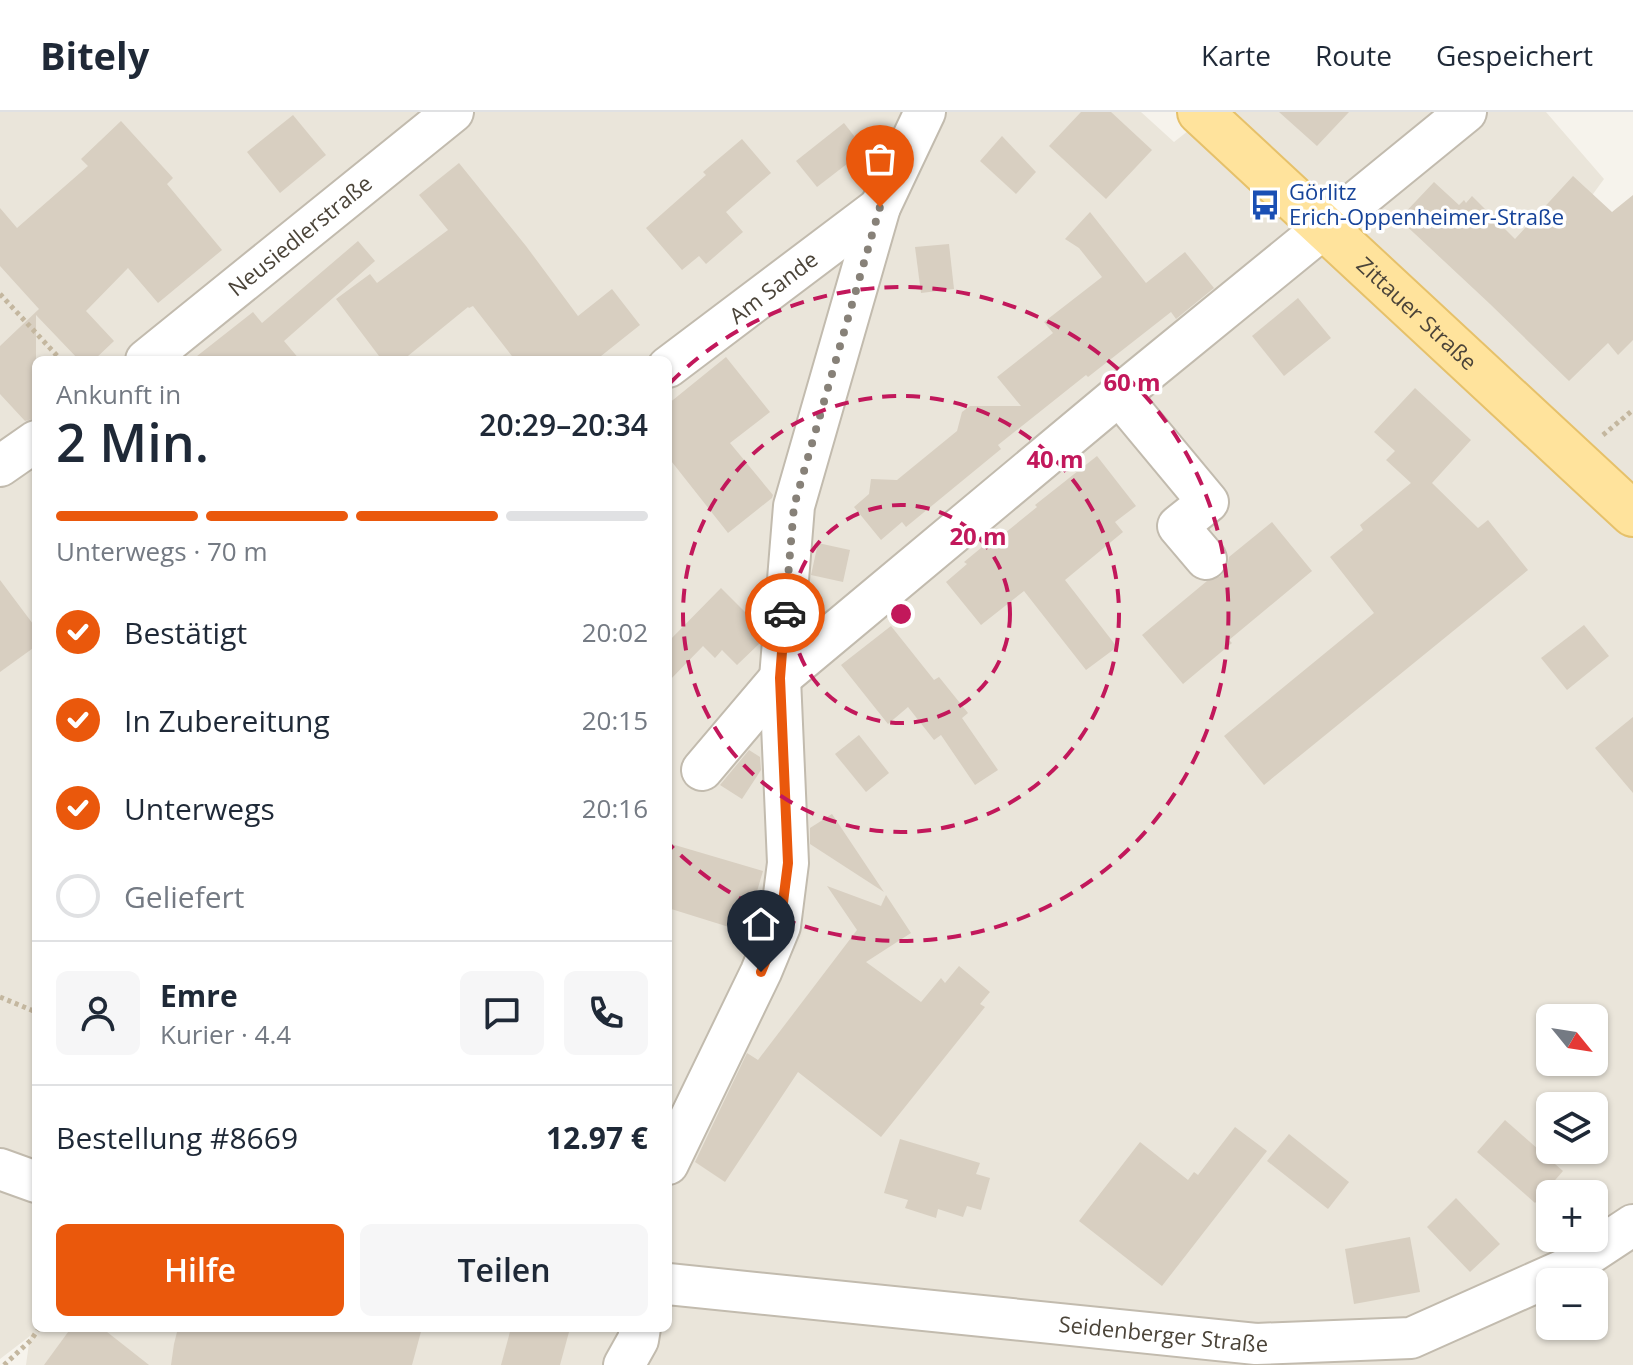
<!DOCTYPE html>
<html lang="de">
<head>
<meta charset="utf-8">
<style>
  body { margin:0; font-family:"Open Sans",sans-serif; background:#f6f6f7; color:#1f2937; height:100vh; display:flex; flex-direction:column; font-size:30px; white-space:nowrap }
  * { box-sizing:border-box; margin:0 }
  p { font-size:26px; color:#747a83 }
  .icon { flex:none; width:44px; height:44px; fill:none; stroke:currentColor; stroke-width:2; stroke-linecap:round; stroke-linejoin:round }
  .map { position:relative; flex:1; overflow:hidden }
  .panel { position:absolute; left:32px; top:244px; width:640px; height:976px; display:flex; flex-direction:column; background:#fff; border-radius:12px; box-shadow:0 2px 6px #0004 }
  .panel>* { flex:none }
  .needle { width:52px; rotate:120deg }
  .tools { position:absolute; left:1536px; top:892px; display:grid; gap:16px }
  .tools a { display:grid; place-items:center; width:72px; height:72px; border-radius:12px; background:#fff; box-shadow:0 2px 6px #0004; font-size:40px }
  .pin { position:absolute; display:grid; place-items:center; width:68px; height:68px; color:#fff; margin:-82px -34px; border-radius:50% 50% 50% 0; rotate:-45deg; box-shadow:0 0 8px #0007 }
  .pin .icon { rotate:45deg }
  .courier { position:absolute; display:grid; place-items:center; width:80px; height:80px; margin:-40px; border:6px solid #ea580c; border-radius:50%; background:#fff; color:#222; box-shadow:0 2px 10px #0007 }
  .headline em { font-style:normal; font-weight:600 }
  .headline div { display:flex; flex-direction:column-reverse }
  .headline { display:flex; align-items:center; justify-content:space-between; height:136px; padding:0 24px }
  h1 { font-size:52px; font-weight:600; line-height:60px }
  .bar { display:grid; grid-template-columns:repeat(4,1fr); gap:12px 8px; align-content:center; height:96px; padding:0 24px }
  .bar i { height:10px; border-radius:6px; background:#e0e1e3 }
  .bar .current { background:#ea580c }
  .bar p { grid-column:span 4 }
  .line { display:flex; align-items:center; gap:20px; padding:0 24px; border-top:2px solid #e0e1e3 }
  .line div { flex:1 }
  .round { display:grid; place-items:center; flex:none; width:84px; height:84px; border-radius:12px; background:#f6f6f7 }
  ol { padding:0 24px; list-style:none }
  li { display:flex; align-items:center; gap:24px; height:88px }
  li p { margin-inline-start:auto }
  li .icon { padding:8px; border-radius:50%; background:#ea580c; color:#fff; stroke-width:4 }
  li:last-child { color:#747a83 }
  li i { width:44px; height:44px; border:4px solid #e0e1e3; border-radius:50% }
  .primary-button { display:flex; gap:16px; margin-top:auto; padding:16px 24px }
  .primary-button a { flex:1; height:92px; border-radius:12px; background:#ea580c; color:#fff; font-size:32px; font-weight:600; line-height:92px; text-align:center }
  .primary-button a+a { background:#f6f6f7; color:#1f2937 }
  header { display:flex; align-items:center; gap:48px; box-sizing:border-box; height:112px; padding:0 40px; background:#fff; border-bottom:2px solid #e0e1e3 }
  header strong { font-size:38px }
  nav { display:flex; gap:44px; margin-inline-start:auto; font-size:28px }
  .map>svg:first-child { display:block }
  .residential { fill:#eae5da; fill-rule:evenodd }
  .building { fill:#d8cfc1 }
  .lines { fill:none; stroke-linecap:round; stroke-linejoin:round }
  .minor-casing { stroke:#c2bbae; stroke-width:44 }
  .major-casing { stroke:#e6c16a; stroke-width:48 }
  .path { stroke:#c4b79f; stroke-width:5; stroke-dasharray:4 4; stroke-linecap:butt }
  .minor { stroke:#fff; stroke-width:40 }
  .major { stroke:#ffe39c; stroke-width:44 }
  .done { stroke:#878178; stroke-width:8; stroke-dasharray:0 14.4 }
  .route { stroke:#ea580c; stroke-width:10 }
  .ring { fill:none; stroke:#c2185b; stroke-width:4; stroke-dasharray:14 10 }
  .labels { text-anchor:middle; stroke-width:7; stroke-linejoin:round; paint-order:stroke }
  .transit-label { font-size:22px; fill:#164399; stroke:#fff; text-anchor:start }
  .street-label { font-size:22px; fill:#4b4439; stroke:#fff }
  .centre { fill:#c2185b; stroke:#fff; stroke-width:4 }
  .ring-label { font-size:24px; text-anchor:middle; font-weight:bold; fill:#c2185b; stroke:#fff; stroke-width:7; stroke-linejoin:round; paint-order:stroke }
</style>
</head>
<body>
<header>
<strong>Bitely</strong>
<nav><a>Karte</a><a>Route</a><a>Gespeichert</a></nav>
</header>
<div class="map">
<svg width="1633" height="1253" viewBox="0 0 1633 1253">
  <rect width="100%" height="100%" fill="#f6f3ec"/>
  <!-- residential -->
  <path class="residential" d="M 0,0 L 1141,0 L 1174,30 L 1212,0 L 1546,0 L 1604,67 L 1563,123 L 1633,195 L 1633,1253 L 26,1253 L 30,1224 L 0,1247 ZM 36,248 L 668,248 L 668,1216 L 36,1216 ZM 1550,906 L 1594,906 L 1594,950 L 1550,950 ZM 1550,994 L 1594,994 L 1594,1038 L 1550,1038 ZM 1550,1082 L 1594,1082 L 1594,1126 L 1550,1126 ZM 1550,1170 L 1594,1170 L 1594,1214 L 1550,1214 Z"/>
  <!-- building -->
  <g class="building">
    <polygon points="1081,0 1111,0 1152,38 1106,87 1049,34"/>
    <polygon points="1279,0 1349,0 1317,34"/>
    <polygon points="293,3 326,43 280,81 247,40"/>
    <polygon points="121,9 173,66 167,72 222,138 158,191 128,156 86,199 114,229 94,248 79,248 36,203 36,306 25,309 0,282 0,234 39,197 0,154 0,96 17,116 88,54 81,47"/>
    <polygon points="844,11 865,38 817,75 796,49"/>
    <polygon points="1002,24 1036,60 1016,82 980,49"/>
    <polygon points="742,27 771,61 726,100 743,120 706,152 699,144 682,158 646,116 706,63 703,60"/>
    <polygon points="459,51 526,134 578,204 612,177 640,213 596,248 515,248 473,194 469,196 468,195 403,248 382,248 336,187 370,162 377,171 448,118 419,83"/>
    <polygon points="1573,64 1612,100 1633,83 1633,228 1618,243 1608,231 1569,269 1490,192 1399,107 1434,70 1459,93 1464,88 1466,91 1472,84 1515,127"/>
    <polygon points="1090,100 1146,171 1185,140 1214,176 1176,207 1171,200 1088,265 1086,263 998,333 1001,337 906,415 902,410 881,428 854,395 869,382 871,367 897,368 957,319 962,300 970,294 1021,294 997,265 1053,221 1044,210 1102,165 1079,136 1065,127"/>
    <polygon points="358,129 375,149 284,229 300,248 192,248 253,200 262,211"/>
    <polygon points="949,132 954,177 921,181 915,135"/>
    <polygon points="1298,186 1331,226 1284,264 1252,224"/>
    <polygon points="726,245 770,300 730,331 773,383 772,386 728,421 668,345 668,292"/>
    <polygon points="1415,276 1471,328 1432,371 1478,416 1488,408 1528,458 1264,673 1224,624 1374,501 1330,445 1363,418 1360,413 1411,371 1386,348 1395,339 1374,320"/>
    <polygon points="1097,344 1136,394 1115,410 1123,420 1065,468 1117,535 1086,558 1024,479 981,513 946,470 967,452 964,450 987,431 989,434 1037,395 1035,393"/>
    <polygon points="1272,410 1312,459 1229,528 1232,531 1183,572 1142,523 1207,469 1221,464 1227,455 1229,445"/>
    <polygon points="818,431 850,438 843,470 811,463"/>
    <polygon points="0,468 36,516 36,534 0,560"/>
    <polygon points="721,476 761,516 760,531 737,553 722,538 715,546 703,534 668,570 668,530"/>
    <polygon points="1584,513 1609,544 1567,578 1541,546"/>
    <polygon points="891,514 934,568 939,565 968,601 962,606 998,658 975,673 941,623 934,628 908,595 888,612 841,553"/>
    <polygon points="1633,605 1633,681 1595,636"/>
    <polygon points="859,623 889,661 866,680 835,642"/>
    <polygon points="749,638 760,645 761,658 742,687 720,673"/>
    <polygon points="832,702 884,780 810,732 810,716"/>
    <polygon points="668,731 763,759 745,820 668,796"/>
    <polygon points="827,774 881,794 886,783 911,821 866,850 921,890 941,866 945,871 959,854 990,880 980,892 985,895 881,1025 798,960 725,1070 695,1050 747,941 758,948 857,818"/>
    <polygon points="1505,1008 1563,1059 1535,1091 1477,1040"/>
    <polygon points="1235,1015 1267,1039 1162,1174 1079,1109 1140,1030 1188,1068 1194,1060 1198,1063"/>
    <polygon points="1289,1022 1349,1070 1328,1097 1267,1049"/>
    <polygon points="900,1027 980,1051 976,1062 990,1066 981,1098 967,1094 963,1105 938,1097 936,1106 905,1096 908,1088 884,1081"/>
    <polygon points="1456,1086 1500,1132 1470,1160 1427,1115"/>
    <polygon points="1410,1125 1420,1180 1354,1192 1345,1137"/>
    <polygon points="71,1216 102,1216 149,1253 44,1253"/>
    <polygon points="178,1216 422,1216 412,1253 171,1253 174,1232"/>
    <polygon points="511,1216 554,1216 569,1220 560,1253 501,1253"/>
  </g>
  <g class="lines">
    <!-- minor casing -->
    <g class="minor-casing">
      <g id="minor">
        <path id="s1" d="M 146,248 L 453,0"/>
        <path id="s2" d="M 668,255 L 880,95"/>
        <polyline points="1119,283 1208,390 1178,414 1206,447"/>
        <polyline points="0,354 36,329"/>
        <polyline points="702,658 780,566 1119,283 1466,0"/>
        <polyline points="668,1052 761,860 780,814 788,751 780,566 794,394 880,95 925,0"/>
        <polyline points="0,1057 36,1070"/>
        <path id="s3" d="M 668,1172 L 1256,1232 L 1411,1226 L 1568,1156 L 1633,1113"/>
        <polyline points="624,1253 638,1228 640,1216"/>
      </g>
    </g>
    <!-- major casing -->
    <g class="major-casing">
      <g id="major">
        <path id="s4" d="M 1200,0 L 1633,402"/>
      </g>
    </g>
    <!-- path -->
    <g class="path">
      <polyline points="0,182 61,248"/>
      <polyline points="1603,323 1633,298"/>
      <polyline points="0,885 36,900"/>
      <polyline points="4,1253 31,1228 39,1216"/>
    </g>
    <!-- minor -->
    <use href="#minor" class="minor"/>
    <!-- major -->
    <use href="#major" class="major"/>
  </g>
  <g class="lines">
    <!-- done -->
    <polyline class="done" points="785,501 794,394 880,95"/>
    <!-- route -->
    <polyline class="route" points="761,860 780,814 788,751 780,566 785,501"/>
  </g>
  <!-- distance rings -->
  <g class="ring">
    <circle cx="901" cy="502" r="109"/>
    <circle cx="901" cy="502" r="218"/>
    <path d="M670 271A327 327 0 1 1 670 733"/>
  </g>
  <!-- icons -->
  <defs>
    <g id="bus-bare" transform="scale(2.4)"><path d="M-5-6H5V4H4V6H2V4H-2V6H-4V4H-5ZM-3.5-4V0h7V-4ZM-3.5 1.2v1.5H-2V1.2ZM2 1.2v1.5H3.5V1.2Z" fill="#1a4fb4" stroke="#fff" stroke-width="2.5" paint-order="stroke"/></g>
  </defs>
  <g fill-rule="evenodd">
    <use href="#bus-bare" x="1265" y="93"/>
  </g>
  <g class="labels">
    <!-- transit labels -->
    <g class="transit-label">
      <text x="1289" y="88">Görlitz<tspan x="1289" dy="25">Erich-Oppenheimer-Straße</tspan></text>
    </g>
    <!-- street labels -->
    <g class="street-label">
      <text dy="8" stroke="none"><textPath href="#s1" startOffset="198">Neusiedlerstraße</textPath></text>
      <text dy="8" stroke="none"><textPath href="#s2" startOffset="132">Am Sande</textPath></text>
      <text dy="8" stroke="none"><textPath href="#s4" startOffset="296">Zittauer Straße</textPath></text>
      <text dy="8" stroke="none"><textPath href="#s3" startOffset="498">Seidenberger Straße</textPath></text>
    </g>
  </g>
  <circle cx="901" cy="502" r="12" class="centre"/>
  <g class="ring-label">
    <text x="1132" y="279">60 m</text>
    <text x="1055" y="356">40 m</text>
    <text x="978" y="433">20 m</text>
  </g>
</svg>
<div class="tools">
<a><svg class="needle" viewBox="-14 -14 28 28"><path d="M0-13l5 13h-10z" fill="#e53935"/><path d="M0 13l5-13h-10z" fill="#747a83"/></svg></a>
<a><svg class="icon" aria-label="layers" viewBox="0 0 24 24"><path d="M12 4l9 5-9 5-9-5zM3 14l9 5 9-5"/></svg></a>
<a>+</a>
<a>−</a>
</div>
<div class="pin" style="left:880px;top:95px;background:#ea580c"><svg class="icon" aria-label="bag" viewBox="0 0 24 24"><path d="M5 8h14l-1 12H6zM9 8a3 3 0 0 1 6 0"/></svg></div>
<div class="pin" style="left:761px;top:860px;background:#1f2937"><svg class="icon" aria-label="home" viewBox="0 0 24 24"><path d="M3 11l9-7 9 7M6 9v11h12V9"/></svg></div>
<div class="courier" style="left:785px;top:501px"><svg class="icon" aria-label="car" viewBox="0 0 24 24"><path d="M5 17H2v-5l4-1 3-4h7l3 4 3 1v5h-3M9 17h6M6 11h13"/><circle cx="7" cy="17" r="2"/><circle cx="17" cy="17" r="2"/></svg></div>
<section class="panel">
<div class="headline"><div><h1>2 Min.</h1><p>Ankunft in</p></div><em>20:29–20:34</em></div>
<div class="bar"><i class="current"></i><i class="current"></i><i class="current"></i><i></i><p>Unterwegs · 70 m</p></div>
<ol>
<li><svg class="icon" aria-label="check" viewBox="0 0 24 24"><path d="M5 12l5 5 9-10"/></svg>Bestätigt<p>20:02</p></li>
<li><svg class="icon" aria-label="check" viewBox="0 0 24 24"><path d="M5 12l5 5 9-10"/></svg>In Zubereitung<p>20:15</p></li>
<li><svg class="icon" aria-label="check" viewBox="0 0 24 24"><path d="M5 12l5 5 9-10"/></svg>Unterwegs<p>20:16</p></li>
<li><i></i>Geliefert</li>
</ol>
<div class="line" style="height:144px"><a class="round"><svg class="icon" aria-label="person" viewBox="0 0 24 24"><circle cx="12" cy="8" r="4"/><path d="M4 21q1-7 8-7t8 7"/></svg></a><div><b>Emre</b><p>Kurier · 4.4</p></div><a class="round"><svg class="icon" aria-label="chat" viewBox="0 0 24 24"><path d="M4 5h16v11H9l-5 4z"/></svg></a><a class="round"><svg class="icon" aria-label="phone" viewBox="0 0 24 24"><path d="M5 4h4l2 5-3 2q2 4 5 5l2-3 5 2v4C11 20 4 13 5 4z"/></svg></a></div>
<div class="line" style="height:104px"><div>Bestellung #8669</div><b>12.97 €</b></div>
<div class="primary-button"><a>Hilfe</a><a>Teilen</a></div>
</section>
</div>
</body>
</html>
